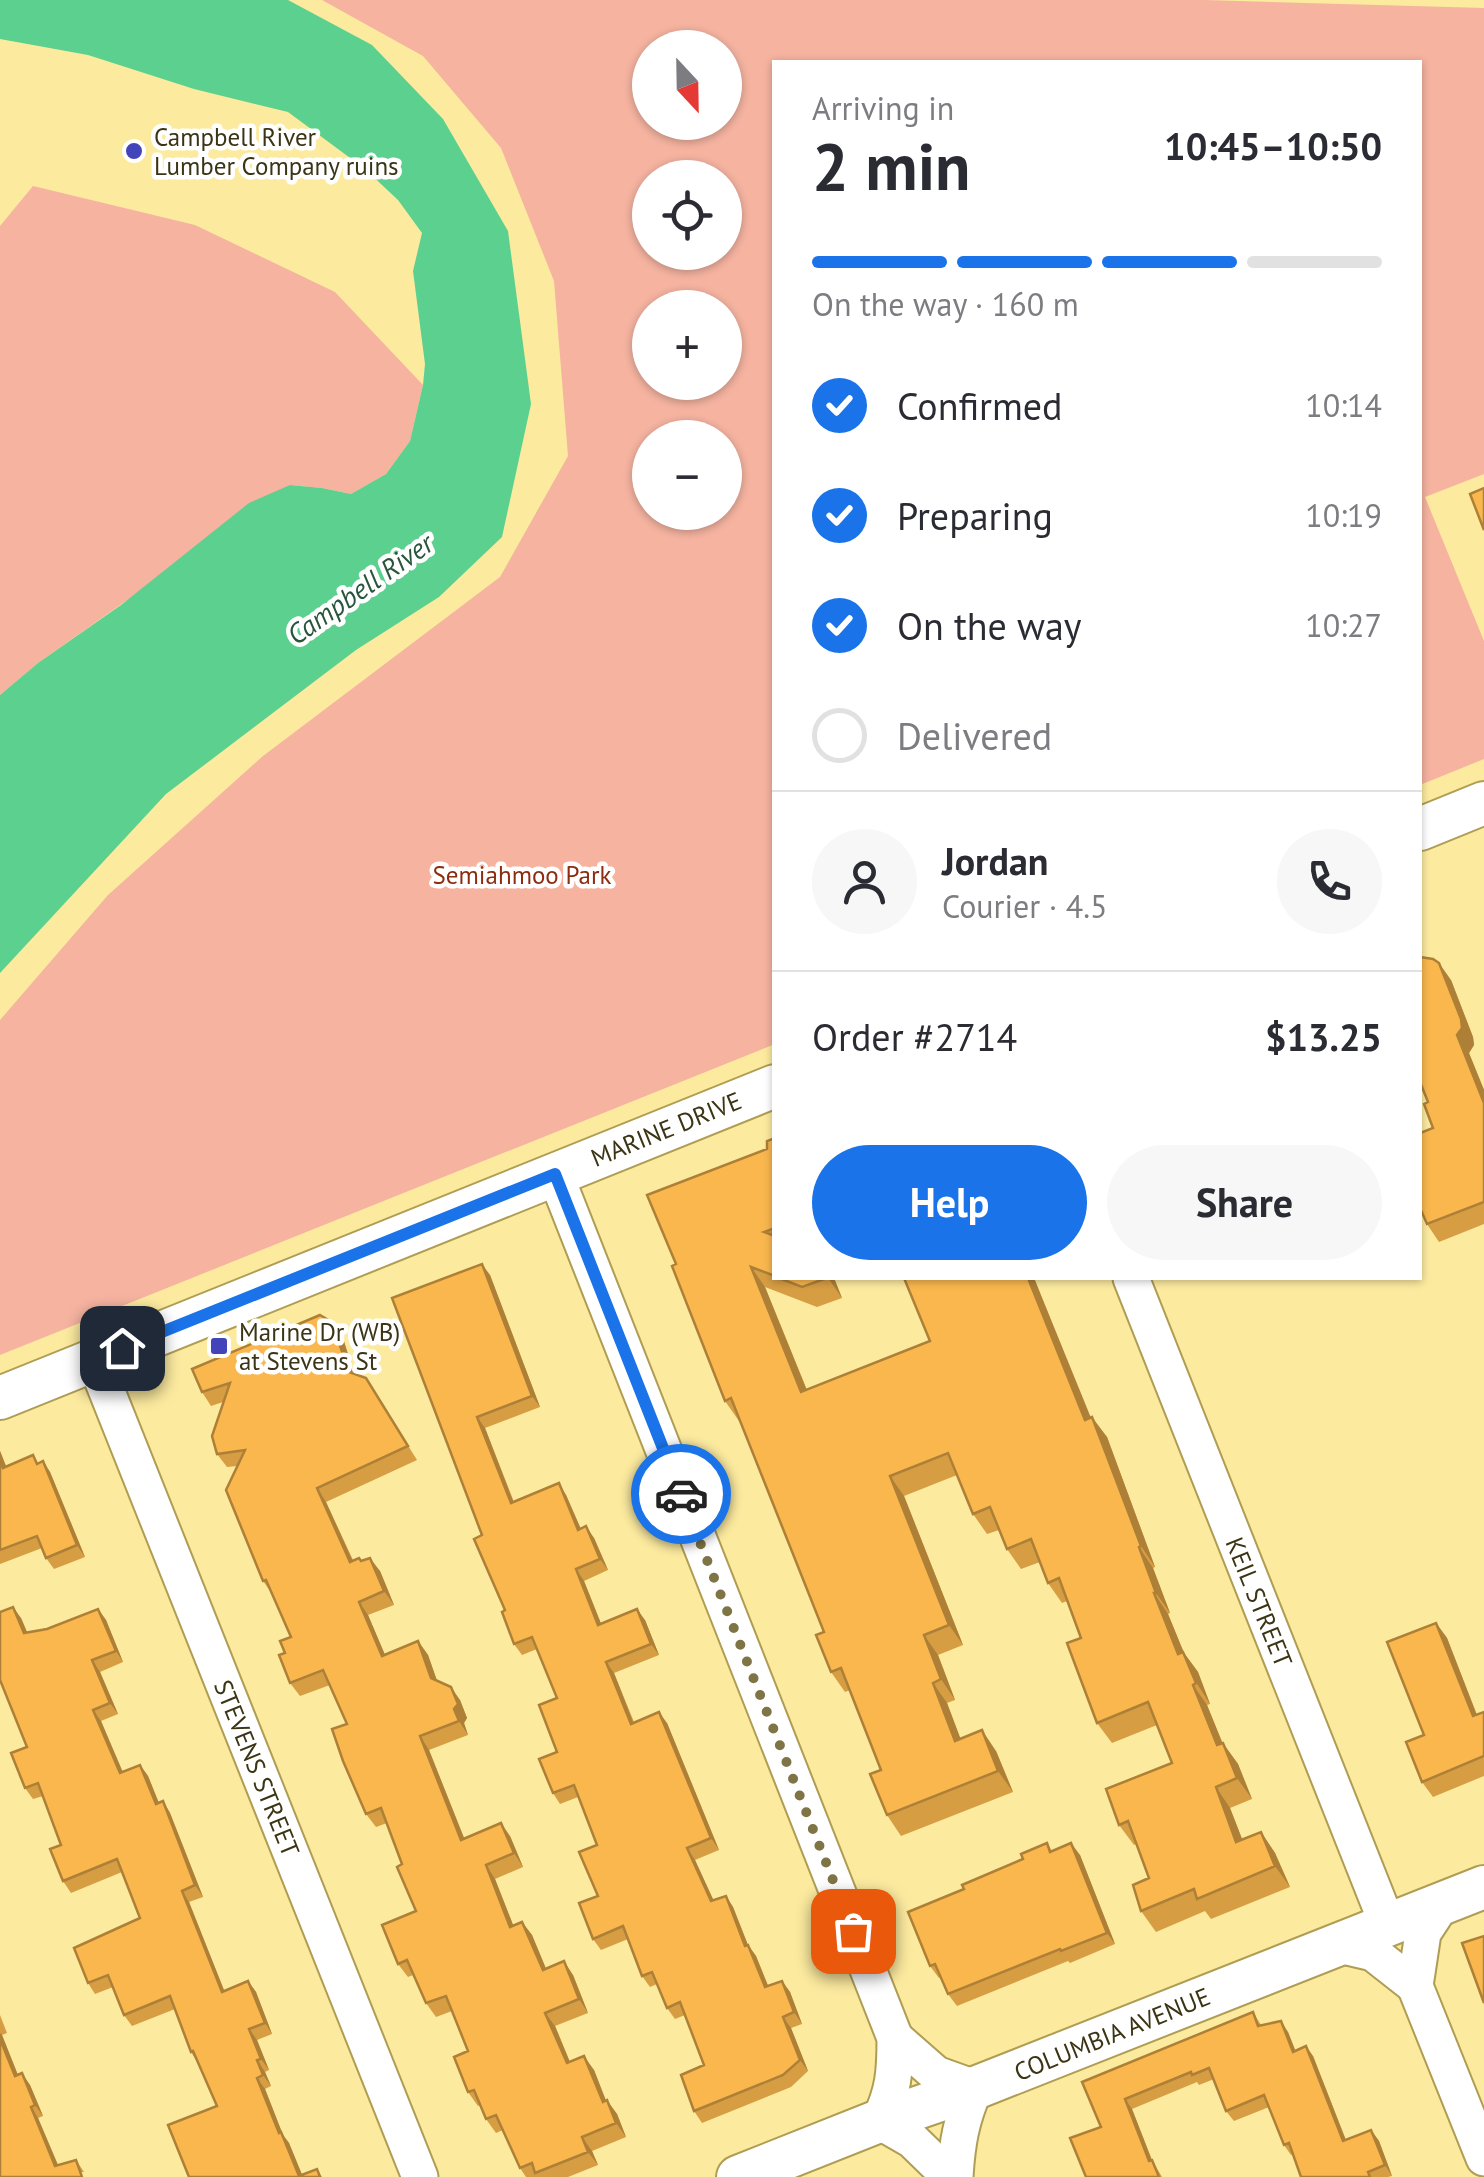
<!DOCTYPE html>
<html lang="en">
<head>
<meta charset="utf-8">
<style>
  body { margin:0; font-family:"PT Sans",sans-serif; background:#f7f7f7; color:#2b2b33; height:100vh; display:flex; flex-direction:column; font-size:38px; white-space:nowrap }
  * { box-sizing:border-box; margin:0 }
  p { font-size:32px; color:#7c7c81 }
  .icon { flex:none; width:55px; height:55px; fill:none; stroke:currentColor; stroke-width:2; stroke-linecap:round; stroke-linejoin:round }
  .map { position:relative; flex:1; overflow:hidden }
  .panel { position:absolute; left:772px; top:60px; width:650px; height:1220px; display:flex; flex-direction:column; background:#fff; border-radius:0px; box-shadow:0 2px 8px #0004 }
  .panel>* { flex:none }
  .needle { width:65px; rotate:158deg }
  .tools { position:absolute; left:632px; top:30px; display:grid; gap:20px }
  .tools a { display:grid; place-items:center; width:110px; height:110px; border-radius:50%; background:#fff; box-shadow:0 2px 8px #0004; font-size:50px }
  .pin { position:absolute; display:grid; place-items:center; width:85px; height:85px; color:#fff; margin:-42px; border-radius:20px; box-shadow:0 5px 15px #0006 }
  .courier { position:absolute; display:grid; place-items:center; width:100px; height:100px; margin:-50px; border:8px solid #1a73e8; border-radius:50%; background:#fff; color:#222; box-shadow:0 2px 12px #0007 }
  .head em { font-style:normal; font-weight:600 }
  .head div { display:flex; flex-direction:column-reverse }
  .head { display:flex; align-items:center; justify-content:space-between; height:170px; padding:0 40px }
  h1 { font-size:65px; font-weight:600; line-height:75px }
  .bar { display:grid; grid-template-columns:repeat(4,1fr); gap:15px 10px; align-content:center; height:120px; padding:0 40px }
  .bar i { height:12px; border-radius:8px; background:#e1e1e2 }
  .bar .on { background:#1a73e8 }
  .bar p { grid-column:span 4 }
  .line { display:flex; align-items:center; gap:25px; padding:0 40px; border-top:2px solid #e1e1e2 }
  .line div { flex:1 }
  .round { display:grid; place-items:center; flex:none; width:105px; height:105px; border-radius:52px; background:#f7f7f7 }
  ol { padding:0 40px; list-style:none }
  li { display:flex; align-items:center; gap:30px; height:110px }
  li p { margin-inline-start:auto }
  li .icon { padding:10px; border-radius:50%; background:#1a73e8; color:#fff; stroke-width:4 }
  li:last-child { color:#7c7c81 }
  li i { width:55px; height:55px; border:5px solid #e1e1e2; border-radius:50% }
  .primary-button { display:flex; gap:20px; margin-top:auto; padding:20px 40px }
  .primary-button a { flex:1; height:115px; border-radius:60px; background:#1a73e8; color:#fff; font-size:40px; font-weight:600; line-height:115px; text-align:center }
  .primary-button a+a { background:#f7f7f7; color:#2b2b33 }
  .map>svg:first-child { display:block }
  .green { fill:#f5b3a0; fill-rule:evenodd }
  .water { fill:#5cd08f }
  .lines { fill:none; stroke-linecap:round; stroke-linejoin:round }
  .minor-casing { stroke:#af9d54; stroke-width:39 }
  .tertiary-casing { stroke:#af9d54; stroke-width:46 }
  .minor { stroke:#fff; stroke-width:35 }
  .tertiary { stroke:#fff; stroke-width:42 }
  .wall { fill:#d69d43 }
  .shaded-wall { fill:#ae8037 }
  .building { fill:#f9b74e; stroke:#ae8037; stroke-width:2.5 }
  .done { stroke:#7f7445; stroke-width:10; stroke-dasharray:0 18 }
  .route { stroke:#1a73e8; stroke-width:12 }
  .poi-dot { fill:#4344ba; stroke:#fff; stroke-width:4 }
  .labels { text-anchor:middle; stroke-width:9; stroke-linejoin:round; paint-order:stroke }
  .poi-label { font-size:25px; fill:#3b3415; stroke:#fff; text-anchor:start }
  .park-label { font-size:25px; fill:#8d2c0f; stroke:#fff }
  .street-label { font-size:25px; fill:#3b3415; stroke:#fff }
  .water-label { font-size:28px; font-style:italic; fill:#28563b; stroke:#fff }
</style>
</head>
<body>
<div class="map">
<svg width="1484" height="2177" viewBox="0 0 1484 2177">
  <rect width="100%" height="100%" fill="#fcea9f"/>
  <!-- green -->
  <g class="green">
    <path d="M 322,0 L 1204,0 L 1484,8 L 1484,474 L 1425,497 L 1484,641 L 1484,759 L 1420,785 L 1420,62 L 775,62 L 775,1044 L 0,1355 L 0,1020 L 108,895 L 263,756 L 500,577 L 568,456 L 554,281 L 501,148 L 423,56 ZM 650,48 L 725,48 L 725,122 L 650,122 ZM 650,178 L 725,178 L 725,252 L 650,252 ZM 650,308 L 725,308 L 725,382 L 650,382 ZM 650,438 L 725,438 L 725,512 L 650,512 Z"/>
    <polygon points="33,186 195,225 335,292 423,385 410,441 386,474 351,494 322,488 290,485 38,663 0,695 0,226"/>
  </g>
  <!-- water -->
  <polygon class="water" points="0,0 288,0 372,45 443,119 508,231 531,404 502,537 439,597 356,650 166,794 0,973 0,695 38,663 121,605 249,503 290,485 322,488 351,494 386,474 410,441 423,385 425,364 413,271 422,233 398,200 365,169 288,112 194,89 88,55 0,39"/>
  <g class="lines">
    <!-- minor casing -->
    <g class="minor-casing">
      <g id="minor">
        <path d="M 555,1174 L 895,2038 C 895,2071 894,2091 879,2121 L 912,2140 L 950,2177"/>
        <polyline points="1131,1278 1388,1926"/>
        <polyline points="94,1359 420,2177"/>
        <polyline points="1442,1904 1423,1933 1415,1986 1484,2158"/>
        <polyline points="1339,1945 1373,1953 1415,1986"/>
        <path d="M 895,2038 L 936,2074 L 975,2088 C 961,2120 957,2143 955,2177"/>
      </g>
    </g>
    <!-- tertiary casing -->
    <g class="tertiary-casing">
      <g id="tertiary">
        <polyline points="1420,829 1484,803"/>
        <polyline points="0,1398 775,1086"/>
        <polyline points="738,2177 879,2121 975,2088 1484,1887"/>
      </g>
    </g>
    <!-- minor -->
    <use href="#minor" class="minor"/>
    <!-- tertiary -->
    <use href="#tertiary" class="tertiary"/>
  </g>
  <!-- wall -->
  <g class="wall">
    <polygon points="1451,980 1473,1037 1474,1045 1469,1053 1484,1090 1484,1224 1439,1242 1427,1224 1433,1128 1428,1102"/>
    <polygon points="775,1138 775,1278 834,1278 842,1298 817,1307 765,1287 807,1390 930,1341 904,1278 1034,1278 1090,1418 1107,1437 1155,1567 1153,1568 1170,1613 1168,1614 1184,1653 1198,1672 1210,1704 1207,1705 1222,1743 1238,1764 1252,1799 1230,1808 1242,1839 1261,1832 1275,1853 1290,1887 1211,1919 1205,1911 1156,1932 1141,1911 1149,1878 1136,1844 1134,1845 1119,1825 1172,1763 1157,1725 1112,1743 1097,1723 1081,1638 1067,1601 1062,1603 1048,1583 1040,1562 1021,1569 1007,1549 999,1530 987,1534 973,1514 957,1475 904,1496 963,1645 938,1655 955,1700 947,1703 960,1738 996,1751 1013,1792 901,1836 887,1815 881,1770 850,1690 845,1692 831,1672 824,1632 740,1421 739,1421 725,1401 676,1264"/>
    <polygon points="490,1275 540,1407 485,1428 514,1502 566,1495 581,1529 594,1538 608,1570 584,1581 601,1624 645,1620 659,1655 614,1673 634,1722 667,1723 719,1850 695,1860 713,1900 726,1896 733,1907 748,1945 756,1956 768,1986 782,1981 790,1992 802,2024 791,2028 808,2071 791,2087 702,2123 694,2111 704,2065 685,2015 675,2019 667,2008 657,1984 650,1987 642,1976 628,1939 601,1950 593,1939 598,1896 597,1845 578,1797 560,1804 553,1793 557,1752 557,1698 537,1649 522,1655 514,1644 482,1535 392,1298"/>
    <polygon points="342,1335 354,1374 366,1378 417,1460 326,1502 353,1560 362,1561 380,1571 394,1605 368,1615 385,1655 418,1641 428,1655 437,1681 460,1700 467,1718 464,1723 468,1735 429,1750 464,1838 510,1836 523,1867 495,1879 513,1925 522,1922 532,1935 546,1969 573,1975 588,2013 555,2026 570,2062 594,2070 606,2101 617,2114 626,2137 592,2151 598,2165 568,2177 526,2177 520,2168 503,2130 496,2133 486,2119 480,2105 478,2106 468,2092 468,2051 452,2011 436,2017 426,2003 413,1975 408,1977 398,1964 416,1911 402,1864 387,1823 376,1827 366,1814 347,1724 330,1685 300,1696 290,1683 285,1653 291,1637 273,1595 263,1581 237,1466 227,1467 217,1454 223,1402 211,1406 202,1392"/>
    <polygon points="0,1451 6,1466 33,1455 38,1463 43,1461 50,1472 85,1557 54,1569 46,1558 42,1548 0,1564"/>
    <polygon points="98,1609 106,1620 123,1662 100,1672 118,1714 101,1721 122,1772 140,1765 148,1776 159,1803 163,1801 170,1813 203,1897 189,1902 224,1990 248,1981 256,1992 272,2034 257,2040 269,2070 265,2072 271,2086 265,2089 283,2135 289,2143 302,2175 317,2169 322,2177 189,2177 217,2106 196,2060 191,2052 175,2009 132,2026 124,2015 113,1987 95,1994 88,1983 140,1918 122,1872 71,1893 63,1881 61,1845 43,1796 33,1799 25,1788 27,1747 7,1696 21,1618 27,1632 47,1629"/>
    <polygon points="1436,1623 1447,1638 1477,1715 1484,1712 1484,1776 1433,1797 1422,1782 1424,1735"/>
    <polygon points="1047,1843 1052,1851 1080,1855 1115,1944 1070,1963 1068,1961 957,2006 948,1994 941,1977 939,1978 930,1966 964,1889 1023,1859"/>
    <polygon points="1253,2012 1261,2025 1288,2032 1295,2051 1313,2056 1346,2140 1371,2130 1379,2141 1392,2176 1388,2177 1301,2177 1293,2154 1291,2155 1284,2145 1269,2107 1234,2121 1226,2111 1214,2079 1199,2085 1197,2082 1132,2109 1152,2160 1162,2177 1086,2177 1101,2127 1082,2082"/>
    <polygon points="0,2015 7,2033 2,2035 18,2075 30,2085 43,2116 38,2118 58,2165 76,2160 84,2172 0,2177"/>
  </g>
  <!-- shaded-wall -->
  <g class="shaded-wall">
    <polygon points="1439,963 1451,980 1473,1037 1474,1045 1469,1053 1484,1090 1484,1103 1457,1035"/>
    <polygon points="482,1264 490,1275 540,1407 532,1396"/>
    <polygon points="751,1267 765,1287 816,1413 801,1392"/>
    <polygon points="828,1278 834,1278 842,1298"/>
    <polygon points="1028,1278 1034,1278 1100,1440 1085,1420"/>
    <polygon points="332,1322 342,1335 358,1386 349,1372"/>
    <polygon points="477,1417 485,1428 518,1514 511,1503"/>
    <polygon points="1092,1417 1107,1437 1155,1567 1141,1546"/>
    <polygon points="0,1451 11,1479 3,1468 0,1459"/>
    <polygon points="43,1461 50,1472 85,1557 77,1545"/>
    <polygon points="890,1476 904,1496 963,1645 949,1625"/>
    <polygon points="559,1483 566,1495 586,1541 578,1530"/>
    <polygon points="317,1488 326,1502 359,1575 350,1562"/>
    <polygon points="586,1526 594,1538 608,1570 600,1559"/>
    <polygon points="1139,1547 1153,1568 1170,1613 1156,1593"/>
    <polygon points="370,1558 380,1571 394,1605 384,1591"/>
    <polygon points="576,1569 584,1581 606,1636 598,1625"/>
    <polygon points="1154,1593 1168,1614 1184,1653 1198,1672 1210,1704 1178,1654"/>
    <polygon points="359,1602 368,1615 391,1669 382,1656"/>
    <polygon points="13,1607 21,1618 32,1644 24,1633"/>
    <polygon points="98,1609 106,1620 123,1662 116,1651"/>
    <polygon points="637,1609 645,1620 659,1655 651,1644"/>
    <polygon points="1436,1623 1447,1638 1483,1731 1473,1716"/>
    <polygon points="924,1635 938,1655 955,1700 941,1679"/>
    <polygon points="418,1641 428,1655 441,1692 431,1678"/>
    <polygon points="92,1660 100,1672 118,1714 110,1703"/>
    <polygon points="606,1662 614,1673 638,1735 631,1724"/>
    <polygon points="933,1683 947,1703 969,1761 955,1741"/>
    <polygon points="1193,1685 1207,1705 1232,1766 1217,1745"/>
    <polygon points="451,1687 460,1700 467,1718 464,1723 468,1735 459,1721 454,1709"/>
    <polygon points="93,1710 101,1721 128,1784 120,1773"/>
    <polygon points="659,1712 667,1723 719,1850 711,1838"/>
    <polygon points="982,1730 996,1751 1013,1792 998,1771"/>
    <polygon points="420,1736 429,1750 470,1853 461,1840"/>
    <polygon points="1223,1743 1238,1764 1252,1799 1237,1778"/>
    <polygon points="140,1765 148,1776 164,1816 156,1804"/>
    <polygon points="1216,1787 1230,1808 1251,1862 1236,1842"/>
    <polygon points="163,1801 170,1813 203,1897 195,1885"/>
    <polygon points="501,1823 510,1836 523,1867 514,1853"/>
    <polygon points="1261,1832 1275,1853 1290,1887 1275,1866"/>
    <polygon points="1071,1843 1080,1855 1115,1944 1107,1933"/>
    <polygon points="687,1848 695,1860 719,1912 711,1901"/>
    <polygon points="486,1865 495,1879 519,1940 510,1927"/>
    <polygon points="182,1891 189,1902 229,2003 222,1992"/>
    <polygon points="726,1896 733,1907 753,1958 745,1946"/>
    <polygon points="522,1922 532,1935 552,1983 543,1970"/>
    <polygon points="748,1945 756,1956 773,1998 765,1987"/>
    <polygon points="564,1961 573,1975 588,2013 579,1999"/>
    <polygon points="248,1981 256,1992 272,2034 265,2023"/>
    <polygon points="782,1981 790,1992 802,2024 794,2012"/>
    <polygon points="545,2013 555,2026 576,2077 567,2063"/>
    <polygon points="783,2017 791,2028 808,2071 800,2060"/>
    <polygon points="1281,2021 1288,2032 1300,2062 1293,2052"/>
    <polygon points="249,2029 257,2040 269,2070 261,2059"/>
    <polygon points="0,2033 2,2035 23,2088 15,2076 0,2039"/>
    <polygon points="1306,2046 1313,2056 1350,2151 1343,2141"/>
    <polygon points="584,2056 594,2070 612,2116 603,2102"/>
    <polygon points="257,2060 265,2072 271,2086 263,2075"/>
    <polygon points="22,2073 30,2085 43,2116 35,2105"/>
    <polygon points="257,2078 265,2089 283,2135 289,2143 303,2177 300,2177 279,2133"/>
    <polygon points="1125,2099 1132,2109 1156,2171 1149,2161"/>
    <polygon points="607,2100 617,2114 626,2137 616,2123"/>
    <polygon points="31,2107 38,2118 63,2177 55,2166"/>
    <polygon points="1371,2130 1379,2141 1392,2176 1385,2165"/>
    <polygon points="582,2137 592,2151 598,2165 588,2152"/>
  </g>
  <!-- building -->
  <g class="building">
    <polygon points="1484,488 1484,530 1470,494"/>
    <polygon points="1420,957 1433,959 1439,963 1461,1019 1462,1028 1457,1035 1484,1103 1484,1202 1427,1224 1420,1208 1420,1133 1433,1128 1424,1104 1428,1102 1420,1082"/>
    <polygon points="775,1138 775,1228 764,1232 775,1236 775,1276 751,1267 801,1392 930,1341 904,1278 1028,1278 1085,1420 1092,1417 1141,1546 1139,1547 1156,1593 1154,1593 1178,1654 1183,1652 1196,1683 1193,1685 1217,1745 1223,1743 1237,1778 1216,1787 1236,1842 1261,1832 1275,1866 1197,1899 1194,1889 1141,1911 1133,1885 1149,1878 1128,1821 1119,1825 1106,1789 1172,1763 1148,1702 1097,1723 1067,1643 1081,1638 1059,1578 1048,1583 1031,1539 1007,1549 990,1507 973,1514 948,1453 890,1476 949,1625 924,1635 941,1679 933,1683 955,1741 982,1730 998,1771 887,1815 870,1774 881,1770 841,1668 831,1672 816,1635 824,1632 731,1398 725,1401 672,1266 676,1264 647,1195 767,1149 767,1141"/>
    <polygon points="482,1264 532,1396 477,1417 511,1503 559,1483 578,1530 586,1526 600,1559 576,1569 598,1625 637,1609 651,1644 606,1662 631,1724 659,1712 711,1838 687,1848 711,1901 726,1896 745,1946 748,1945 765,1987 782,1981 794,2012 783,2017 800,2060 783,2075 694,2111 681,2075 704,2065 680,2002 667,2008 652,1972 642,1976 623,1926 593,1939 579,1903 598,1896 579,1852 597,1845 574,1785 553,1793 539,1759 557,1752 539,1705 557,1698 532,1637 514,1644 502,1612 505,1610 474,1539 482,1535 392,1298"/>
    <polygon points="779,1278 827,1278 802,1287"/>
    <polygon points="320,1315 332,1322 349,1372 366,1378 408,1446 317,1488 350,1562 359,1558 361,1561 370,1558 384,1591 359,1602 382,1656 418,1641 431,1678 451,1687 458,1704 454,1709 459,1721 420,1736 461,1840 501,1823 514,1853 486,1865 510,1927 522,1922 543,1970 564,1961 579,1999 545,2013 567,2063 584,2056 603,2102 607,2100 616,2123 582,2137 588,2152 535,2173 532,2163 520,2168 496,2115 486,2119 474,2090 468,2092 454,2057 468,2051 446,1996 426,2003 407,1960 398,1964 382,1925 416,1911 397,1867 402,1864 381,1808 366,1814 343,1761 332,1729 347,1724 323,1670 290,1683 279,1655 285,1653 280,1641 291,1637 266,1580 263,1581 226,1490 245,1450 217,1454 212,1436 230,1383 202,1392 192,1369"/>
    <polygon points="33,1455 37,1464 43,1461 77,1545 46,1558 37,1536 0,1550 0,1459 3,1468"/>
    <polygon points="13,1607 24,1633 47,1629 98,1609 116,1651 92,1660 110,1703 93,1710 120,1773 140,1765 156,1804 163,1801 195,1885 182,1891 222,1992 248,1981 265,2023 249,2029 261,2059 257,2060 263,2075 257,2078 279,2133 281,2132 299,2176 317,2169 320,2177 189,2177 168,2125 217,2106 193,2051 191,2052 170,1996 124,2015 108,1975 88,1983 74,1948 140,1918 117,1859 63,1881 50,1849 61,1845 38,1783 25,1788 11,1753 27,1747 0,1680 0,1612"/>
    <polygon points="1436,1623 1473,1716 1484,1712 1484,1756 1422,1782 1406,1742 1424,1735 1387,1642"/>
    <polygon points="1047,1843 1050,1852 1071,1843 1107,1933 1061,1951 1060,1949 948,1994 935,1964 930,1966 908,1912 964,1889 962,1885 1023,1859 1021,1854"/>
    <polygon points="1484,1936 1484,2003 1462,1943"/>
    <polygon points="1253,2012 1258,2026 1281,2021 1293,2052 1306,2046 1343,2141 1371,2130 1385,2165 1368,2172 1370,2177 1301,2177 1289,2143 1284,2145 1264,2095 1226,2111 1209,2068 1192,2075 1191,2072 1125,2099 1149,2161 1152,2160 1159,2177 1086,2177 1070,2138 1101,2127 1082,2082"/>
    <polygon points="0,2039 15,2076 22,2073 35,2105 31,2107 55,2166 76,2160 82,2177 0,2177"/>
  </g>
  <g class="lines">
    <!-- done -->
    <polyline class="done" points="681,1494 853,1931"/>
    <!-- route -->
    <polyline class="route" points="122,1348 555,1174 681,1494"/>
  </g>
  <!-- markers -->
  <g class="poi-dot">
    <circle cx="134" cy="151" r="10"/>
    <rect x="209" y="1336" width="20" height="20" rx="5"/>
  </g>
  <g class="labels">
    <!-- poi labels -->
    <g class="poi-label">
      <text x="154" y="146">Campbell River<tspan x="154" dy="29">Lumber Company ruins</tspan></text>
      <text x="239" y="1341">Marine Dr (WB)<tspan x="239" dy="29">at Stevens St</tspan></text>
    </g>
    <!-- park labels -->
    <g class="park-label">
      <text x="522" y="884">Semiahmoo Park</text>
    </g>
    <!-- street labels -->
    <g class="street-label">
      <text transform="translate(666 1129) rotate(-22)" y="9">MARINE DRIVE</text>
      <text transform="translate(1259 1602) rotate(68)" y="9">KEIL STREET</text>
      <text transform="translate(257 1768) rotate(68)" y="9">STEVENS STREET</text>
      <text transform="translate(1112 2034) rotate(-22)" y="9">COLUMBIA AVENUE</text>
    </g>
    <!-- water labels -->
    <g class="water-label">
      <text transform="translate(360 589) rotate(-35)" y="10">Campbell River</text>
    </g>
  </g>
</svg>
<div class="tools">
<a><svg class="needle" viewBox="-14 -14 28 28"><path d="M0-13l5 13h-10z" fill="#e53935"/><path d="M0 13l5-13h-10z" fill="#7c7c81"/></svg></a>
<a><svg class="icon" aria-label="locate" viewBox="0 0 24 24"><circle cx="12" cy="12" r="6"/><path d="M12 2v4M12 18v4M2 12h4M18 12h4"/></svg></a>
<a>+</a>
<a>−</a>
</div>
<div class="pin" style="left:853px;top:1931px;background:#ea580c"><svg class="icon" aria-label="bag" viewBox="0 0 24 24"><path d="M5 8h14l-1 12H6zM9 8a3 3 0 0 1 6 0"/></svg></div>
<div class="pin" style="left:122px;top:1348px;background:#1f2937"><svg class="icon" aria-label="home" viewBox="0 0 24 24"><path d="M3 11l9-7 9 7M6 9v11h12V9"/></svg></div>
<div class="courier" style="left:681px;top:1494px"><svg class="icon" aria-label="car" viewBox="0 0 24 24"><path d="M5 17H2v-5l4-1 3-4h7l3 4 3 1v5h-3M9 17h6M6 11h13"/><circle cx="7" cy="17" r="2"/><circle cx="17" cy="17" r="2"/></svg></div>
<section class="panel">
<div class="head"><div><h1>2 min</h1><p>Arriving in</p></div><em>10:45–10:50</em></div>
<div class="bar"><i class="on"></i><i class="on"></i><i class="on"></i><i></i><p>On the way · 160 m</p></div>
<ol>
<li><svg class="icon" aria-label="check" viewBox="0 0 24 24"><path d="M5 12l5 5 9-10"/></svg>Confirmed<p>10:14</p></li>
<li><svg class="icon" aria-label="check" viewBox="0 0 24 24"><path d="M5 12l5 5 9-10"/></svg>Preparing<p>10:19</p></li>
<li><svg class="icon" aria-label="check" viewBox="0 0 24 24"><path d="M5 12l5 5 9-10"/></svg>On the way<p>10:27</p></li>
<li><i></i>Delivered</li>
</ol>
<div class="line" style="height:180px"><a class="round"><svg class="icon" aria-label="person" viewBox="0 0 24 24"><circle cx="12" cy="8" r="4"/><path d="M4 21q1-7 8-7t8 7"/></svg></a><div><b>Jordan</b><p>Courier · 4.5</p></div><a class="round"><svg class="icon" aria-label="phone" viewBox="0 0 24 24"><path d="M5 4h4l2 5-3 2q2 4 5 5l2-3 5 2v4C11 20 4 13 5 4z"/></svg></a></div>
<div class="line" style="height:130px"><div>Order #2714</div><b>$13.25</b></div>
<div class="primary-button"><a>Help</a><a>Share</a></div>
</section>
</div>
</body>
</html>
